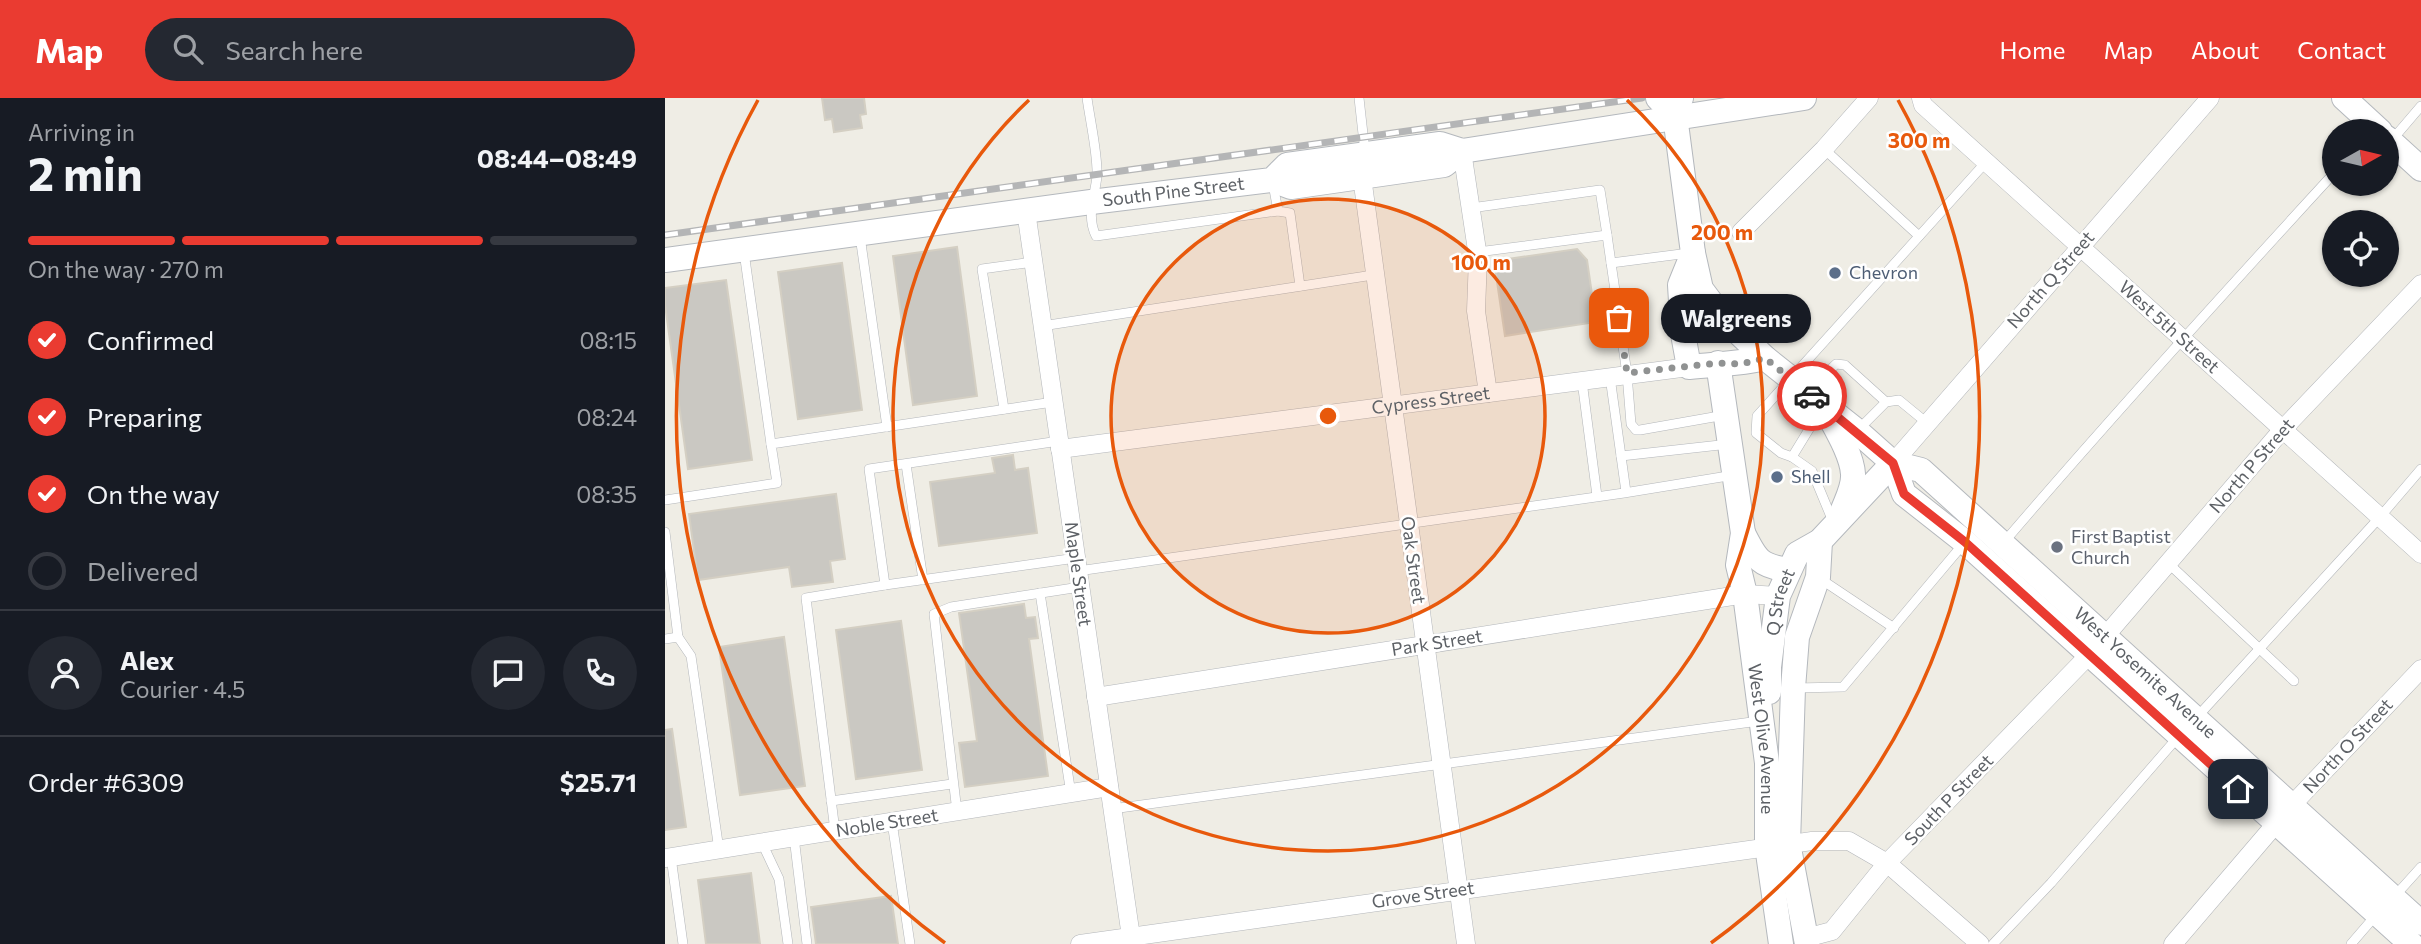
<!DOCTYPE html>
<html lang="en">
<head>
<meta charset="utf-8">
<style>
  body { margin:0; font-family:Commissioner,sans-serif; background:#242831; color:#f1f3f6; height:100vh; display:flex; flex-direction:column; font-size:26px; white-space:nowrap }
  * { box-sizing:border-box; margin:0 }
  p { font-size:23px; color:#9ea1a6 }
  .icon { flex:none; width:38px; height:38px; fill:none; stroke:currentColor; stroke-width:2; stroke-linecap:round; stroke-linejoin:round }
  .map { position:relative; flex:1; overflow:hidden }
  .side { display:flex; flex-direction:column; background:#171b24; width:665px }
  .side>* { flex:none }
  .needle { width:46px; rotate:82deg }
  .fabs { position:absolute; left:1657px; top:21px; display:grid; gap:14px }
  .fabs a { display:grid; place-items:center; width:77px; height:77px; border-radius:50%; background:#171b24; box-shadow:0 2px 5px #0004; font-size:35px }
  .pin { position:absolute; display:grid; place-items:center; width:60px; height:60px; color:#fff; margin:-30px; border-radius:14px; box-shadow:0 4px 10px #0006 }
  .courier { position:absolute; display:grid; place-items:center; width:70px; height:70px; margin:-35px; border:5px solid #ea3b31; border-radius:50%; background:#fff; color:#222; box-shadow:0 2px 9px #0007 }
  .bubble { position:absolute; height:49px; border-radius:24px; background:#171b24; box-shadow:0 2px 5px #0004; font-size:23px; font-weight:700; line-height:49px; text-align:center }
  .overview em { font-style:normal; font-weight:700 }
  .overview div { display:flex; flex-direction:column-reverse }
  .overview { display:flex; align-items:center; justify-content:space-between; height:119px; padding:0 28px }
  h1 { font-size:46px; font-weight:700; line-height:52px }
  .bar { display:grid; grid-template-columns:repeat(4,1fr); gap:10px 7px; align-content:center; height:84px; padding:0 28px }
  .bar i { height:9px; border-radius:5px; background:#363941 }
  .bar .on { background:#ea3b31 }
  .bar p { grid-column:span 4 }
  .line { display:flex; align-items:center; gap:18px; padding:0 28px; border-top:2px solid #363941 }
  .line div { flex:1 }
  .round { display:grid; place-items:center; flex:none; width:74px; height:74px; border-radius:37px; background:#242831 }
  ol { padding:0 28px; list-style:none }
  li { display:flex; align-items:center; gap:21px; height:77px }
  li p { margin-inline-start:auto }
  li .icon { padding:7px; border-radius:50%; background:#ea3b31; color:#fff; stroke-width:4 }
  li:last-child { color:#9ea1a6 }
  li i { width:38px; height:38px; border:4px solid #363941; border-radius:50% }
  header { display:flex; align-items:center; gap:42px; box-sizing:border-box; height:98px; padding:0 35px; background:#ea3b31; color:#fff }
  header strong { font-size:33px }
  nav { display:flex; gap:38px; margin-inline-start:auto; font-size:24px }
  .search { width:490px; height:63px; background:#242831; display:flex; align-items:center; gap:18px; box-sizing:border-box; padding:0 24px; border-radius:38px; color:#9ea1a6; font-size:26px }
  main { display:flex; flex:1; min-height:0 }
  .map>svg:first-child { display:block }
  .building { fill:#cac8c2; stroke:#d4cfc3; stroke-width:2 }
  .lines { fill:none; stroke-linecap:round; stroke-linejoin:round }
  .lane-casing { stroke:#b3b6ba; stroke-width:10 }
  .street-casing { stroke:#b3b6ba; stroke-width:19 }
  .secondary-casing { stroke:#b4b8bd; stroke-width:26 }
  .lane { stroke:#fff; stroke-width:9 }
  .street { stroke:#fff; stroke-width:18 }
  .secondary { stroke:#fff; stroke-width:24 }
  .rail-casing { stroke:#b4b5b6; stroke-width:7 }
  .rail { stroke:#fff; stroke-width:4.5; stroke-dasharray:13; stroke-linecap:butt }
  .done { stroke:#909292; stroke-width:7; stroke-dasharray:0 12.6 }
  .route { stroke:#ea3b31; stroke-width:9 }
  .ring { fill:none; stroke:#e8590c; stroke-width:3.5 }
  .service-dot { fill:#5c6f8a; stroke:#fff; stroke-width:2.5 }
  .worship-dot { fill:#6b7280; stroke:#fff; stroke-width:2.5 }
  .labels { text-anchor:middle; stroke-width:5; stroke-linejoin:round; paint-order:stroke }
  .street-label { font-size:18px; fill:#5d6166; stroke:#fff }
  .service-label { font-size:18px; fill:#4e5e75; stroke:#fff; text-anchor:start }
  .worship-label { font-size:18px; fill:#5b616d; stroke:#fff; text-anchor:start }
  .centre { fill:#e8590c; stroke:#fff; stroke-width:3.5 }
  .ring-label { font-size:21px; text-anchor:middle; font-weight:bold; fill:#e8590c; stroke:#fff; stroke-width:5; stroke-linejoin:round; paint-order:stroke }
</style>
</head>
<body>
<header>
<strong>Map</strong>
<div class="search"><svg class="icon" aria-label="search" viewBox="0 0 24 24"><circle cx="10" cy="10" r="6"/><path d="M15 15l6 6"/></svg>Search here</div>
<nav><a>Home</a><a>Map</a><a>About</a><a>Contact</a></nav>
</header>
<main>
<section class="side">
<div class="overview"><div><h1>2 min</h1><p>Arriving in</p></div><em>08:44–08:49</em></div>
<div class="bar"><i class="on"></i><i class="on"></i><i class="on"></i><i></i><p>On the way · 270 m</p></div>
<ol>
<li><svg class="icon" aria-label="check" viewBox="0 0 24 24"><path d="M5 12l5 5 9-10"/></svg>Confirmed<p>08:15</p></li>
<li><svg class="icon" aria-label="check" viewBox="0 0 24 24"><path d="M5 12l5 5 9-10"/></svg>Preparing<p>08:24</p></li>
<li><svg class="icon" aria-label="check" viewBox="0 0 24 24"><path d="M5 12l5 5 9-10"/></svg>On the way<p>08:35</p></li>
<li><i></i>Delivered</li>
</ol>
<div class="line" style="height:126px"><a class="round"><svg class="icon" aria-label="person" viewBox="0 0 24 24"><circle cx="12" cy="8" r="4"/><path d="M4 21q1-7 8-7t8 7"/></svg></a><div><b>Alex</b><p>Courier · 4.5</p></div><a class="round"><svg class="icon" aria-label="chat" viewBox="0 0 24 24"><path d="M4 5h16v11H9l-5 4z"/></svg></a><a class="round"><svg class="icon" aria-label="phone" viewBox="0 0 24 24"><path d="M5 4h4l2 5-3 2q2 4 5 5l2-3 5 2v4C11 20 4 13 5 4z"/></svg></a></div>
<div class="line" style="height:91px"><div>Order #6309</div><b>$25.71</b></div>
</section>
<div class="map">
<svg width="1756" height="846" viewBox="0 0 1756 846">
  <rect width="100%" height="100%" fill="#efede5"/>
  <!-- building -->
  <g class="building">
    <polygon points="157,0 199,0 201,16 195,17 197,30 169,34 167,21 160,22"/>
    <polygon points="292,149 312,298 248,307 228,158"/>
    <polygon points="912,151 922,162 931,224 840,238 829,163"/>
    <polygon points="177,165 197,312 133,321 113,174"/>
    <polygon points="61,182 87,362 23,371 0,207 0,190"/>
    <polygon points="348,357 350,372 363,370 372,435 274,448 265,384 330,375 327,360"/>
    <polygon points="171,396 180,461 165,463 168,484 127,489 124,469 33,482 24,416"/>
    <polygon points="359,506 361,520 370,519 373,540 364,541 383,678 300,689 294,645 312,643 294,515"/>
    <polygon points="236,523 257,672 191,681 171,532"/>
    <polygon points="119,539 140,688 75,697 54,549"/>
    <polygon points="7,631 21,729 0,732 0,632"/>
    <polygon points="86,775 95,846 41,846 33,782"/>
    <polygon points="226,798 233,846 151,846 146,809"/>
  </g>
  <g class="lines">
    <!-- lane casing -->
    <g class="lane-casing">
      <g id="lane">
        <path d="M 422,0 C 425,22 433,57 432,78 C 430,98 421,118 431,138 L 613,113"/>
        <polyline points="694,0 700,54"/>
        <polyline points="1727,42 1756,8"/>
        <polyline points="1159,51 1254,138"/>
        <polyline points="608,86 613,113 625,115 635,188"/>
        <polyline points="806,110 935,92 942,137"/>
        <polyline points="195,138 222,329"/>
        <polyline points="79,154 106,346"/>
        <polyline points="813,154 942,137 962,276 966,326 971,332 975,332 1060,317"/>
        <polyline points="946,165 1024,155"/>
        <polyline points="377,228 708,177"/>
        <polyline points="945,279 961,394"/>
        <polyline points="917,283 932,398"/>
        <polyline points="1143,293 1171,266 1180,267 1221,304"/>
        <polyline points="339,311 317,171 368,164"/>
        <polyline points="1193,332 1221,304 1234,302 1262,325"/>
        <polyline points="394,343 204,371 220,487 411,460"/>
        <polyline points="956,358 1064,346"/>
        <polyline points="1127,359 1157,310"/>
        <polyline points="241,366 258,482"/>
        <polyline points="0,402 112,385 106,346 388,304"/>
        <polyline points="1169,426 1147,373 1127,359 1116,355 1091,335 1092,318 1321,64"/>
        <polyline points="0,434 13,539"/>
        <path d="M 1340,443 C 1447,318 1558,196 1670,74"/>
        <polyline points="1503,465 1629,583"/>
        <polyline points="413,473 959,395 1069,377"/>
        <polyline points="1154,480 1229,530"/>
        <polyline points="375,495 406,696"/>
        <polyline points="0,541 13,539 26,558 54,752"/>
        <polyline points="1130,590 1178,589 1300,444"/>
        <polyline points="1532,619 1715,419 1756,371"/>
        <polyline points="166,703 287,686"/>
        <polyline points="447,711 1094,623"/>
        <polyline points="292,714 269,516 286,509 415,489"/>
        <polyline points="227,724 245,846"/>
        <polyline points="170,733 141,500 220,487"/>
        <polyline points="129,739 142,846"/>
        <polyline points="97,745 114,781 123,846"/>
        <polyline points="6,759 18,846"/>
        <polyline points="1729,799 1756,769"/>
        <polyline points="1328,846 1386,785 1513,639"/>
        <polyline points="1686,846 1711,817"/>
      </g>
    </g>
    <!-- street casing -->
    <g class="street-casing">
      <g id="street">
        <polyline points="1256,0 1258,7 1756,456"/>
        <polyline points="797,53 813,159 811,213 823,295"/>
        <polyline points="697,79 801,846"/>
        <polyline points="361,113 466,839"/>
        <polyline points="1076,134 1159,51 1204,0"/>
        <path id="s1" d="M 395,351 L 1024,269"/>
        <polyline points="1228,365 1545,0"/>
        <polyline points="431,599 1080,496 1113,498"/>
        <polyline points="0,760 444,689"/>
        <polyline points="1141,840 1167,833 1222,765 1425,556 1618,331 1756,186"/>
        <polyline points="415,846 1147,743 1184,743 1222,765 1315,846"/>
        <polyline points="1508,846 1626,708 1756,571"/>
      </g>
    </g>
    <!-- secondary casing -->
    <g class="secondary-casing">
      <g id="secondary">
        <polyline points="993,0 1010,18"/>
        <polyline points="1016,0 1010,18 1028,155 1036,191 1057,219 1100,260 1192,333 1228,365 1239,396 1300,444 1746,846"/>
        <polyline points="1679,0 1715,33"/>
        <polyline points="1722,40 1756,71"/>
        <polyline points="607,82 626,89 779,67 797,53"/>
        <path d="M 1028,155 L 1015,187 L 1018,236 L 1024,269 C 1050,266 1075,266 1100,260"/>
        <path id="s2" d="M 0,162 L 426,104 L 607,82 L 622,67 L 775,46 L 797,53 L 1139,0"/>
        <path id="s3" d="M 1053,265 L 1078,435 L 1073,467 L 1080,496 L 1102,665 L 1102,748 L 1116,846"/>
        <path d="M 1162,314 C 1171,331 1187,357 1188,376 C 1189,389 1181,403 1177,414"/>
        <path id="s4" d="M 1228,365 L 1256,372 L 1756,825"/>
        <path d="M 1078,435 C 1091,461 1094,468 1124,472"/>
        <path id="s5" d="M 1104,594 L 1104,569 L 1113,498 L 1132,456 L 1155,443 L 1228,365"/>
        <polyline points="1142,846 1123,745 1128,590 1132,539 1153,479 1155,443"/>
      </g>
    </g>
    <!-- lane -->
    <use href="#lane" class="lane"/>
    <!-- street -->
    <use href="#street" class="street"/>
    <!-- secondary -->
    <use href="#secondary" class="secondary"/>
    <!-- rail casing -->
    <g class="rail-casing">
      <polyline id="rail" points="0,137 977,0"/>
    </g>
    <!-- rail -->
    <use href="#rail" class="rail"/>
  </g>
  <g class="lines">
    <!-- done -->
    <polyline class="done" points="954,220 962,275 1053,265 1076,266 1100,260 1147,298"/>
    <!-- route -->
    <polyline class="route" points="1147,298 1228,365 1239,396 1300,444 1573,691"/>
  </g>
  <!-- distance rings -->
  <circle cx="663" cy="318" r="217" fill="#e8590c" fill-opacity=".12"/>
  <g class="ring">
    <circle cx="663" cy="318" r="217"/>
    <path d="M962 2A435 435 0 1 1 364 2"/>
    <path d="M280 845A652 652 0 0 1 93 2M1233 2A652 652 0 0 1 1046 845"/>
  </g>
  <!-- markers -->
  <g class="service-dot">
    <circle cx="1170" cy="175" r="7"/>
    <circle cx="1112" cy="379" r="7"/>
  </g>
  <circle class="worship-dot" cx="1392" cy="449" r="7"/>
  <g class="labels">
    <!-- street labels -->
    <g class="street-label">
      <text dy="6" stroke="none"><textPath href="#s2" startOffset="513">South Pine Street</textPath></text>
      <text transform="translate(1386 182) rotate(-49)" y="6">North Q Street</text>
      <text transform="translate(1504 229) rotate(42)" y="6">West 5th Street</text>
      <text dy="6" stroke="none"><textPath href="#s1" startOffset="374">Cypress Street</textPath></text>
      <text transform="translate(1587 368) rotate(-49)" y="6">North P Street</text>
      <text transform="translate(748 462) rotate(82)" y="6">Oak Street</text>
      <text transform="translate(413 476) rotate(82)" y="6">Maple Street</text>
      <text dy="6" stroke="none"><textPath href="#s5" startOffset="91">Q Street</textPath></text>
      <text transform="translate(772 545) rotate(-9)" y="6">Park Street</text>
      <text dy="6" stroke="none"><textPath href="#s4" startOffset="331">West Yosemite Avenue</textPath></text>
      <text dy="6" stroke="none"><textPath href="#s3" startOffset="380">West Olive Avenue</textPath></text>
      <text transform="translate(1683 648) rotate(-47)" y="6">North O Street</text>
      <text transform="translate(1284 702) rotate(-46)" y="6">South P Street</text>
      <text transform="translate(222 725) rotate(-9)" y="6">Noble Street</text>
      <text transform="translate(758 797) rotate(-8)" y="6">Grove Street</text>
    </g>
    <!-- service labels -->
    <g class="service-label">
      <text x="1184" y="181">Chevron</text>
      <text x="1126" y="385">Shell</text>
    </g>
    <!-- worship labels -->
    <g class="worship-label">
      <text x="1406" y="445">First Baptist<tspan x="1406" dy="21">Church</tspan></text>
    </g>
  </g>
  <circle cx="663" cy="318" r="10" class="centre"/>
  <g class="ring-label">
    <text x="1254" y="50">300 m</text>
    <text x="1057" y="142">200 m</text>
    <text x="816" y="172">100 m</text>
  </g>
</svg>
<div class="fabs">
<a><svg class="needle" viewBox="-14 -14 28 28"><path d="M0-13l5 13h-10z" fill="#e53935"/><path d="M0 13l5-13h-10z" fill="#9ea1a6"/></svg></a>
<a><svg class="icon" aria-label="locate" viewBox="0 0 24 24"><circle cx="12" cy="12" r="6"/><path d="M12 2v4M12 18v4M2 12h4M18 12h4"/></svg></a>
</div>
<div class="pin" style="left:954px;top:220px;background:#ea580c"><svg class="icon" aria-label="bag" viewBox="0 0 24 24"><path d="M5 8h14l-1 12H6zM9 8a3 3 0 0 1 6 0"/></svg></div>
<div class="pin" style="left:1573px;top:691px;background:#1f2937"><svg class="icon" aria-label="home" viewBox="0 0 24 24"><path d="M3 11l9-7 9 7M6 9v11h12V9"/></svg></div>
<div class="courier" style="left:1147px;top:298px"><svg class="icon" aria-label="car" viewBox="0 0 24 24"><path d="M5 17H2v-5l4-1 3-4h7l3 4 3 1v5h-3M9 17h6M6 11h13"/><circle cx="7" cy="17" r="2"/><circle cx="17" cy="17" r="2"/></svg></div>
<div class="bubble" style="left:996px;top:196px;width:150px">Walgreens</div>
</div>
</main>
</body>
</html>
